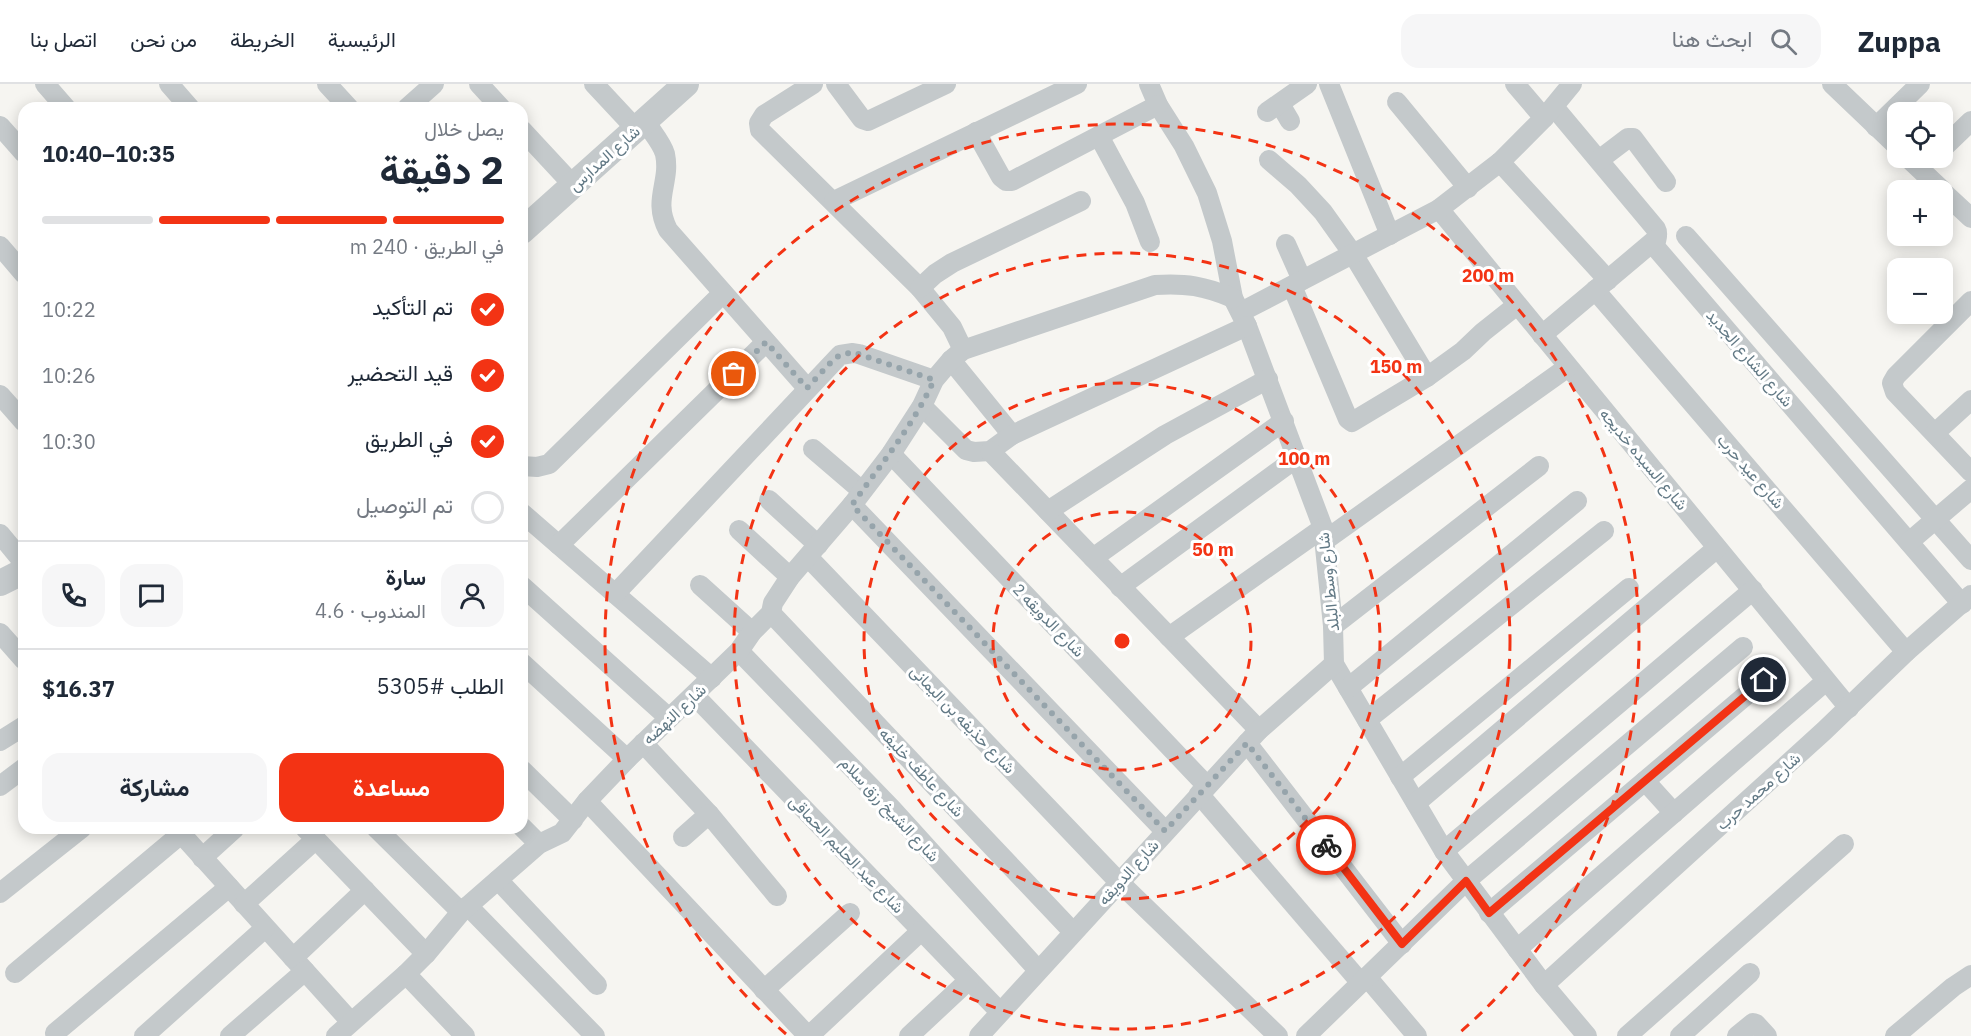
<!DOCTYPE html>
<html lang="ar">
<head>
<meta charset="utf-8">
<style>
  body { margin:0; font-family:"IBM Plex Sans",Vazirmatn,sans-serif; background:#f6f6f7; color:#1f2937; direction:rtl; height:100vh; display:flex; flex-direction:column; font-size:22px; white-space:nowrap }
  * { box-sizing:border-box; margin:0 }
  p { font-size:20px; color:#747a83 }
  .icon { flex:none; width:33px; height:33px; fill:none; stroke:currentColor; stroke-width:2; stroke-linecap:round; stroke-linejoin:round }
  .map { position:relative; flex:1; overflow:hidden; direction:ltr }
  .drawer { position:absolute; left:18px; top:18px; width:510px; height:732px; display:flex; flex-direction:column; background:#fff; border-radius:18px; box-shadow:0 3px 15px #0003; direction:rtl }
  .drawer>* { flex:none }
  .buttons { position:absolute; left:1887px; top:18px; display:grid; gap:12px }
  .buttons a { display:grid; place-items:center; width:66px; height:66px; border-radius:12px; background:#fff; box-shadow:0 3px 15px #0003; font-size:30px }
  .pin { position:absolute; display:grid; place-items:center; width:51px; height:51px; color:#fff; margin:-26px; border:3px solid #fff; border-radius:50%; box-shadow:0 2px 6px #0007 }
  .courier { position:absolute; display:grid; place-items:center; width:60px; height:60px; margin:-30px; border:4px solid #f33314; border-radius:50%; background:#fff; color:#222; box-shadow:0 2px 8px #0007 }
  .headline em { font-style:normal; font-weight:700 }
  .headline div { display:flex; flex-direction:column-reverse }
  .headline { display:flex; align-items:center; justify-content:space-between; height:102px; padding:0 24px }
  h1 { font-size:39px; font-weight:700; line-height:45px }
  .bar { display:grid; grid-template-columns:repeat(4,1fr); gap:9px 6px; align-content:center; height:72px; padding:0 24px }
  .bar i { height:8px; border-radius:4px; background:#e0e1e3 }
  .bar .current { background:#f33314 }
  .bar p { grid-column:span 4 }
  .line { display:flex; align-items:center; gap:15px; padding:0 24px; border-top:2px solid #e0e1e3 }
  .line div { flex:1 }
  .round { display:grid; place-items:center; flex:none; width:63px; height:63px; border-radius:18px; background:#f6f6f7 }
  ol { padding:0 24px; list-style:none }
  li { display:flex; align-items:center; gap:18px; height:66px }
  li p { margin-inline-start:auto }
  li .icon { padding:6px; border-radius:50%; background:#f33314; color:#fff; stroke-width:4 }
  li:last-child { color:#747a83 }
  li i { width:33px; height:33px; border:3px solid #e0e1e3; border-radius:50% }
  .action { display:flex; gap:12px; margin-top:auto; padding:12px 24px }
  .action a { flex:1; height:69px; border-radius:18px; background:#f33314; color:#fff; font-size:24px; font-weight:700; line-height:69px; text-align:center }
  .action a+a { background:#f6f6f7; color:#1f2937 }
  header { display:flex; align-items:center; gap:36px; box-sizing:border-box; height:84px; padding:0 30px; background:#fff; border-bottom:2px solid #e0e1e3 }
  header strong { font-size:28px }
  nav { display:flex; gap:33px; margin-inline-start:auto; font-size:21px }
  .search { width:420px; height:54px; background:#f6f6f7; display:flex; align-items:center; gap:15px; box-sizing:border-box; padding:0 21px; border-radius:18px; color:#747a83; font-size:22px }
  .map>svg:first-child { display:block }
  .lines { fill:none; stroke-linecap:round; stroke-linejoin:round }
  .minor { stroke:#c4c9cb; stroke-width:20 }
  .tertiary { stroke:#c4c9cb; stroke-width:26 }
  .done { stroke:#96a4ab; stroke-width:6; stroke-dasharray:0 10.8 }
  .route { stroke:#f33314; stroke-width:8 }
  .ring { fill:none; stroke:#f33314; stroke-width:3; stroke-dasharray:10 8 }
  .labels { text-anchor:middle; stroke-width:6; stroke-linejoin:round; paint-order:stroke }
  .street-label { font-size:16px; fill:#627985; stroke:#fff }
  .centre { fill:#f33314; stroke:#fff; stroke-width:3 }
  .ring-label { font-size:18px; text-anchor:middle; font-weight:bold; fill:#f33314; stroke:#fff; stroke-width:6; stroke-linejoin:round; paint-order:stroke }
</style>
</head>
<body>
<header>
<strong>Zuppa</strong>
<div class="search"><svg class="icon" aria-label="search" viewBox="0 0 24 24"><circle cx="10" cy="10" r="6"/><path d="M15 15l6 6"/></svg>ابحث هنا</div>
<nav><a>الرئيسية</a><a>الخريطة</a><a>من نحن</a><a>اتصل بنا</a></nav>
</header>
<div class="map">
<svg width="1971" height="952" viewBox="0 0 1971 952">
  <rect width="100%" height="100%" fill="#f6f5f1"/>
  <g class="lines">
    <!-- minor -->
    <g class="minor">
      <polyline points="45,0 66,24"/>
      <polyline points="169,0 190,24"/>
      <polyline points="327,0 349,24"/>
      <polyline points="479,0 501,24"/>
      <polyline points="594,0 636,45"/>
      <polyline points="813,0 764,31 759,39 760,46 920,204 952,243 963,266"/>
      <polyline points="836,0 862,35 868,37 946,0"/>
      <polyline points="1149,0 1158,21 1184,62 1207,109 1222,157 1233,214 1247,242 1323,444 1333,542 1334,580 1444,767 1544,901 1587,952"/>
      <polyline points="1329,0 1390,151"/>
      <polyline points="1515,0 1544,34"/>
      <polyline points="1832,0 1898,63"/>
      <polyline points="1397,18 1468,104"/>
      <polyline points="1280,20 1290,37"/>
      <path d="M 1554,23 L 1656,145 C 1660,152 1653,158 1657,165 L 1962,520"/>
      <polyline points="407,24 434,0"/>
      <polyline points="1267,28 1307,0"/>
      <path d="M 645,37 C 651,47 662,59 665,70 C 671,99 652,115 668,146 L 807,304"/>
      <polyline points="0,42 24,69"/>
      <polyline points="1876,43 1920,0"/>
      <polyline points="522,46 574,102"/>
      <polyline points="976,48 1001,93 1006,97 1012,97 1158,21"/>
      <polyline points="1099,52 1135,119 1150,158"/>
      <polyline points="1942,65 1971,37"/>
      <polyline points="1908,74 1942,106"/>
      <polyline points="1269,76 1298,101 1323,128 1353,170 1427,293"/>
      <polyline points="1599,76 1628,54 1633,54 1666,98"/>
      <polyline points="1500,78 1608,196"/>
      <polyline points="1942,107 1971,134"/>
      <polyline points="834,117 1077,0"/>
      <polyline points="1439,125 1849,624"/>
      <polyline points="1686,152 1971,476"/>
      <polyline points="1286,160 1302,196"/>
      <polyline points="0,162 24,190"/>
      <polyline points="1292,202 1348,335 1352,338 1427,293 1463,267 1483,248 1517,221"/>
      <polyline points="920,204 935,190 952,179 1081,117"/>
      <polyline points="1595,206 1906,568"/>
      <polyline points="1971,217 1896,292 1892,299 1895,308 1971,388"/>
      <polyline points="1241,228 1439,125 1500,78 1544,34 1572,0"/>
      <polyline points="1542,251 1655,156"/>
      <polyline points="951,276 1012,351"/>
      <polyline points="0,311 24,338"/>
      <polyline points="922,322 966,366 974,368 990,367 1012,351 1247,242"/>
      <polyline points="1935,349 1971,316"/>
      <polyline points="813,365 862,407"/>
      <polyline points="990,367 1259,646"/>
      <polyline points="891,370 1207,702"/>
      <polyline points="522,382 537,383 549,380 723,209"/>
      <polyline points="769,416 818,461"/>
      <polyline points="852,421 1165,747"/>
      <polyline points="1048,427 1165,351 1268,295"/>
      <polyline points="522,429 712,594"/>
      <polyline points="739,446 790,493"/>
      <polyline points="0,450 24,479"/>
      <polyline points="1324,457 1568,283"/>
      <polyline points="1909,458 1971,405"/>
      <polyline points="559,461 766,258"/>
      <polyline points="808,473 1119,798 1278,952"/>
      <polyline points="1093,474 1284,337"/>
      <polyline points="700,501 752,548"/>
      <polyline points="522,502 669,634"/>
      <polyline points="1120,503 1298,373"/>
      <polyline points="615,510 840,271 853,269 859,270 934,296"/>
      <polyline points="771,529 1073,848"/>
      <polyline points="1333,542 1539,382"/>
      <polyline points="0,549 24,576"/>
      <polyline points="1169,553 1323,444"/>
      <polyline points="739,567 892,725 1038,886"/>
      <polyline points="522,579 627,675"/>
      <polyline points="1348,604 1577,417"/>
      <polyline points="694,611 1000,928"/>
      <polyline points="1367,636 1604,447"/>
      <polyline points="0,657 24,642"/>
      <polyline points="643,659 709,730 777,812"/>
      <polyline points="1247,659 1402,860"/>
      <polyline points="522,686 573,736"/>
      <polyline points="1400,693 1629,504"/>
      <polyline points="1645,697 1674,729"/>
      <polyline points="0,702 24,684"/>
      <polyline points="1199,710 1361,899"/>
      <polyline points="587,717 808,952"/>
      <polyline points="1416,719 1717,464"/>
      <polyline points="522,743 539,760"/>
      <polyline points="176,744 351,938"/>
      <polyline points="305,744 426,870"/>
      <polyline points="376,744 461,828"/>
      <polyline points="683,753 709,730"/>
      <polyline points="1444,767 1753,506"/>
      <polyline points="202,774 235,744"/>
      <polyline points="498,796 597,901"/>
      <polyline points="0,809 82,744"/>
      <polyline points="244,820 316,755"/>
      <polyline points="468,822 595,952"/>
      <polyline points="1489,829 1764,596"/>
      <polyline points="1517,865 1826,597"/>
      <polyline points="293,874 365,806"/>
      <polyline points="15,889 181,750"/>
      <polyline points="406,890 465,952"/>
      <polyline points="1367,893 1417,952"/>
      <polyline points="1544,901 1824,647 1906,568 1971,511"/>
      <polyline points="764,906 850,829"/>
      <polyline points="55,949 229,803"/>
      <polyline points="144,952 265,844"/>
      <polyline points="230,952 305,887"/>
      <path d="M 336,952 L 406,890 L 426,870 L 461,828 L 539,760 L 562,749 L 587,717 L 627,675 L 739,567 L 752,548 L 771,529 L 773,519 L 790,493 L 852,421 L 891,370 L 922,322 L 934,296 L 951,276 L 963,266 L 1155,201 C 1186,199 1204,202 1233,214"/>
      <polyline points="809,952 921,847"/>
      <polyline points="909,952 969,896"/>
      <polyline points="979,952 1259,646 1334,580"/>
      <polyline points="1306,952 1466,797 1743,563"/>
      <polyline points="1627,952 1844,760"/>
      <polyline points="1680,952 1750,889"/>
      <polyline points="1737,952 1753,939 1756,940 1767,952"/>
      <polyline points="1895,952 1953,903 1971,891"/>
    </g>
    <!-- tertiary -->
    <g class="tertiary">
      <polyline points="522,147 686,0"/>
      <polyline points="0,499 24,487"/>
    </g>
  </g>
  <g class="lines">
    <!-- done -->
    <path class="done" d="M 734,290 L 766,258 L 807,304 L 834,275 L 840,271 L 853,268 L 934,296 C 913,342 881,380 852,421 L 1165,747 L 1247,659 L 1326,761"/>
    <!-- route -->
    <polyline class="route" points="1326,761 1402,860 1466,797 1489,829 1764,596"/>
  </g>
  <!-- distance rings -->
  <g class="ring">
    <circle cx="1122" cy="557" r="129"/>
    <circle cx="1122" cy="557" r="258"/>
    <circle cx="1122" cy="557" r="388"/>
    <path d="M786 950A517 517 0 1 1 1458 950"/>
  </g>
  <g class="labels">
    <!-- street labels -->
    <g class="street-label">
      <text transform="translate(604 74) rotate(-42)" y="6">شارع المدارس</text>
      <text transform="translate(1750 274) rotate(49)" y="6">شارع الشارع الجديد</text>
      <text transform="translate(1644 375) rotate(50)" y="6">شارع السيده خديجه</text>
      <text transform="translate(1751 387) rotate(49)" y="6">شارع عيد حرب</text>
      <text transform="translate(1328 498) rotate(-96)" y="6">شارع وسط البلد</text>
      <text transform="translate(1049 536) rotate(46)" y="6">شارع الدويقه 2</text>
      <text transform="translate(674 630) rotate(-43)" y="6">شارع النهضه</text>
      <text transform="translate(963 635) rotate(46)" y="6">شارع حذيفه بن اليمانى</text>
      <text transform="translate(922 688) rotate(47)" y="6">شارع عاطف خليفه</text>
      <text transform="translate(1758 707) rotate(-42)" y="6">شارع محمد حرب</text>
      <text transform="translate(890 725) rotate(47)" y="6">شارع الشيخ رزق سلام</text>
      <text transform="translate(847 770) rotate(46)" y="6">شارع عبد الحليم الحماقى</text>
      <text transform="translate(1128 788) rotate(-48)" y="6">شارع الدويقه</text>
    </g>
  </g>
  <circle cx="1122" cy="557" r="9" class="centre"/>
  <g class="ring-label">
    <text x="1488" y="198">200 m</text>
    <text x="1396" y="289">150 m</text>
    <text x="1304" y="381">100 m</text>
    <text x="1213" y="472">50 m</text>
  </g>
</svg>
<div class="buttons">
<a><svg class="icon" aria-label="locate" viewBox="0 0 24 24"><circle cx="12" cy="12" r="6"/><path d="M12 2v4M12 18v4M2 12h4M18 12h4"/></svg></a>
<a>+</a>
<a>−</a>
</div>
<div class="pin" style="left:734px;top:290px;background:#ea580c"><svg class="icon" aria-label="bag" viewBox="0 0 24 24"><path d="M5 8h14l-1 12H6zM9 8a3 3 0 0 1 6 0"/></svg></div>
<div class="pin" style="left:1764px;top:596px;background:#1f2937"><svg class="icon" aria-label="home" viewBox="0 0 24 24"><path d="M3 11l9-7 9 7M6 9v11h12V9"/></svg></div>
<div class="courier" style="left:1326px;top:761px"><svg class="icon" aria-label="bike" viewBox="0 0 24 24"><circle cx="6" cy="16" r="4"/><circle cx="18" cy="16" r="4"/><path d="M6 16l4-8h5l3 8M10 8l3 8H6M13 5h3"/></svg></div>
<section class="drawer">
<div class="headline"><div><h1>2 دقيقة</h1><p>يصل خلال</p></div><em>10:35–10:40</em></div>
<div class="bar"><i class="current"></i><i class="current"></i><i class="current"></i><i></i><p>في الطريق · 240 m</p></div>
<ol>
<li><svg class="icon" aria-label="check" viewBox="0 0 24 24"><path d="M5 12l5 5 9-10"/></svg>تم التأكيد<p>10:22</p></li>
<li><svg class="icon" aria-label="check" viewBox="0 0 24 24"><path d="M5 12l5 5 9-10"/></svg>قيد التحضير<p>10:26</p></li>
<li><svg class="icon" aria-label="check" viewBox="0 0 24 24"><path d="M5 12l5 5 9-10"/></svg>في الطريق<p>10:30</p></li>
<li><i></i>تم التوصيل</li>
</ol>
<div class="line" style="height:108px"><a class="round"><svg class="icon" aria-label="person" viewBox="0 0 24 24"><circle cx="12" cy="8" r="4"/><path d="M4 21q1-7 8-7t8 7"/></svg></a><div><b>سارة</b><p>المندوب · 4.6</p></div><a class="round"><svg class="icon" aria-label="chat" viewBox="0 0 24 24"><path d="M4 5h16v11H9l-5 4z"/></svg></a><a class="round"><svg class="icon" aria-label="phone" viewBox="0 0 24 24"><path d="M5 4h4l2 5-3 2q2 4 5 5l2-3 5 2v4C11 20 4 13 5 4z"/></svg></a></div>
<div class="line" style="height:78px"><div>الطلب #5305</div><b>$16.37</b></div>
<div class="action"><a>مساعدة</a><a>مشاركة</a></div>
</section>
</div>
</body>
</html>
